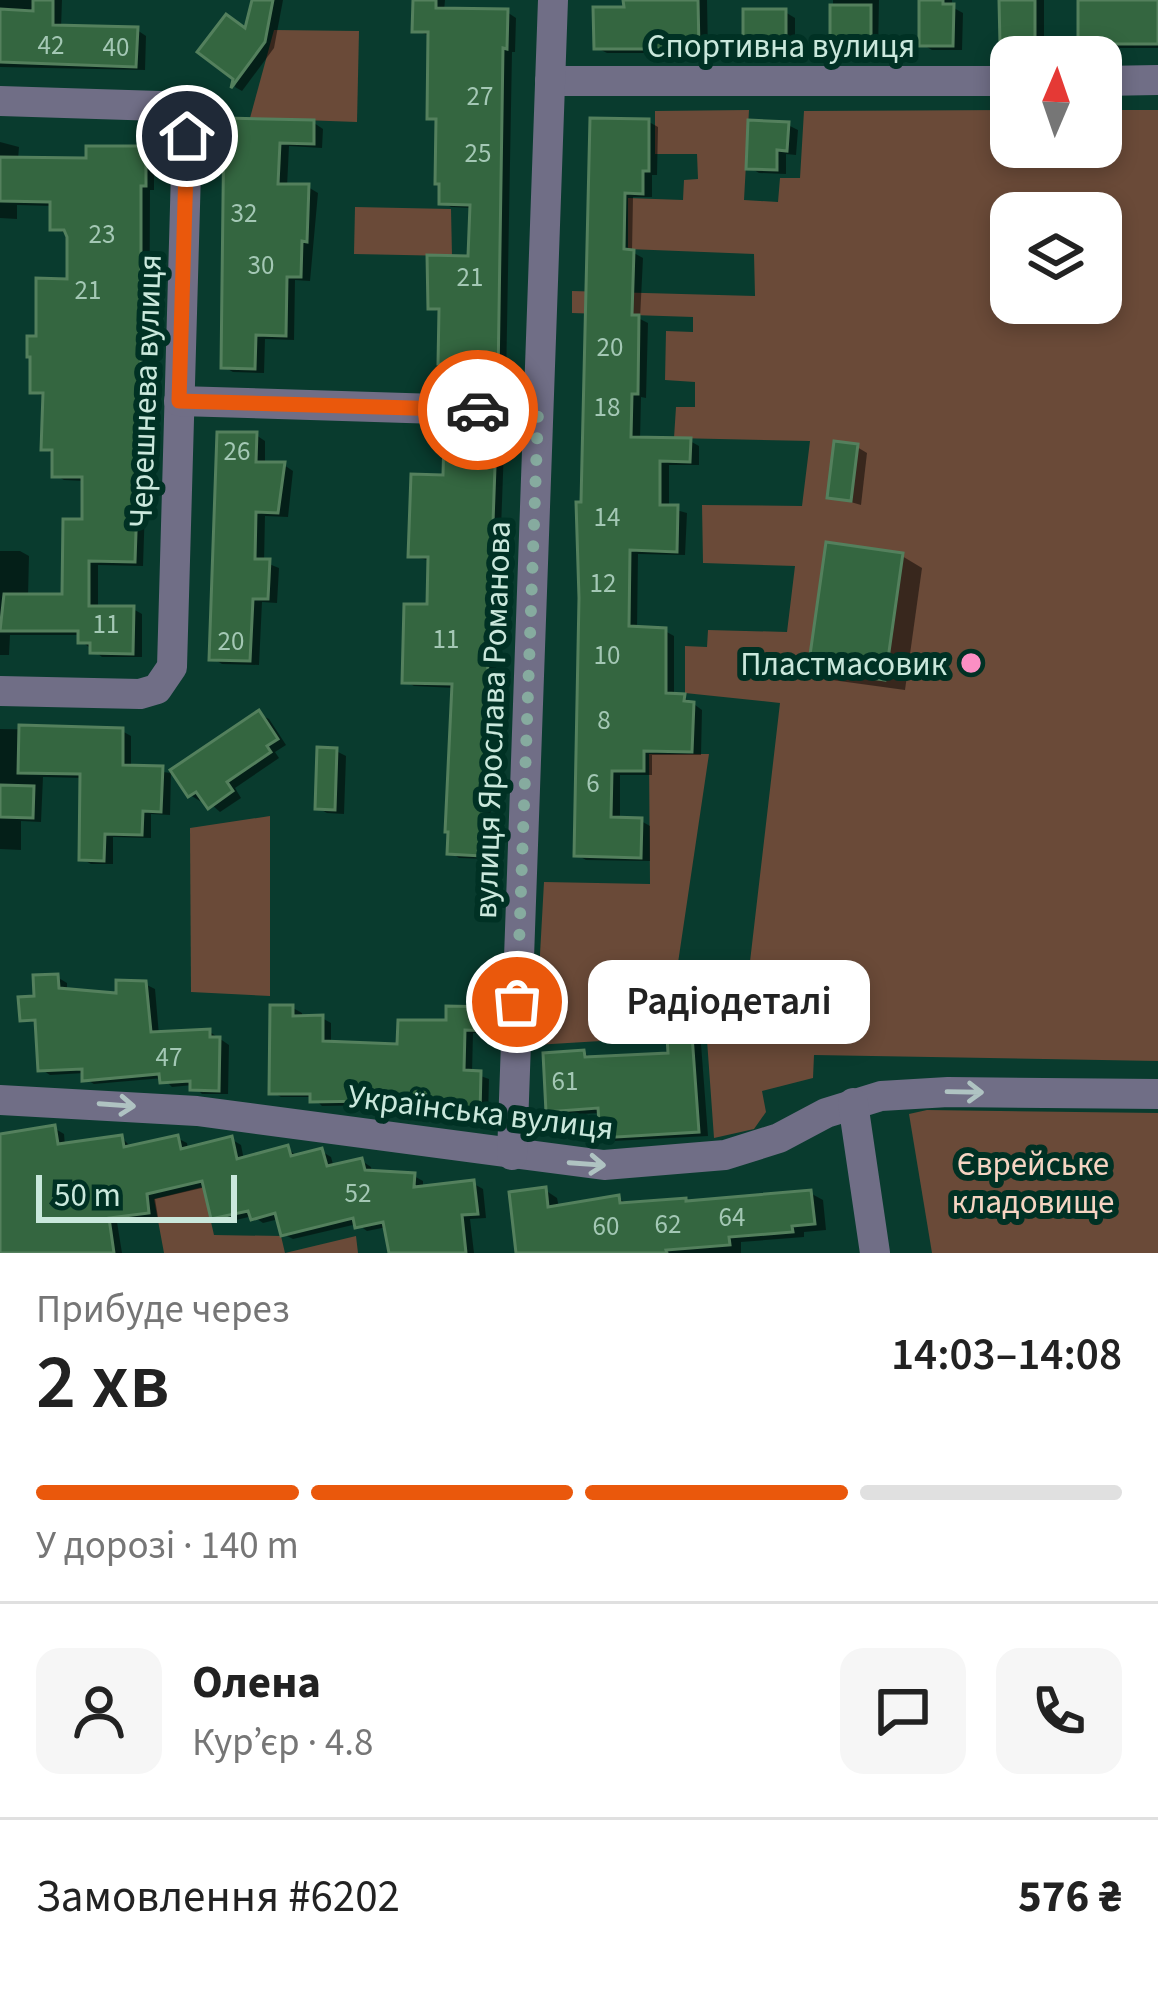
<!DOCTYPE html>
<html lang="uk">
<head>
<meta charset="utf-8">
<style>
  body { margin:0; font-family:"Source Sans 3",sans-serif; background:#f6f6f6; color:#222; height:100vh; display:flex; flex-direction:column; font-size:45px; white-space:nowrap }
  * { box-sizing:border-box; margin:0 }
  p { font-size:39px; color:#767676 }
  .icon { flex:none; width:66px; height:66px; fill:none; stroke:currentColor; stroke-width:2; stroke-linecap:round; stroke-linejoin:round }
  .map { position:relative; height:1253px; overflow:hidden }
  .side { display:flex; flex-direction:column; background:#fff; flex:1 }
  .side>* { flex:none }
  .needle { width:78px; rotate:2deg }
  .tools { position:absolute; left:990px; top:36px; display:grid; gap:24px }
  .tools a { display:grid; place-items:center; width:132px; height:132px; border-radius:24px; background:#fff; box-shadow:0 6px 18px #0003; font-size:60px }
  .scale { position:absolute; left:36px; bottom:30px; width:201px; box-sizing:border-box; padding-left:12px; border:6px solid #cae8dc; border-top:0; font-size:33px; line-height:42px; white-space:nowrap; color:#cae8dc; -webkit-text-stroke:9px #003124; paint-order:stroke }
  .pin { position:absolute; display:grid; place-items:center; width:102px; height:102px; color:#fff; margin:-51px; border:6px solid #fff; border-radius:50%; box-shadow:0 3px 12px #0007 }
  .courier { position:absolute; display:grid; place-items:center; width:120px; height:120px; margin:-60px; border:9px solid #ea580c; border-radius:50%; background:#fff; color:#222; box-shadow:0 3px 15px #0007 }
  .bubble { position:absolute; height:84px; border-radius:24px; background:#fff; box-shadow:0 6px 18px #0003; font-size:39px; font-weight:600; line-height:84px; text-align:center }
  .head em { font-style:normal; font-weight:600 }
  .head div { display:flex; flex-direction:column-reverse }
  .head { display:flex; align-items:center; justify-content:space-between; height:204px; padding:0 36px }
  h1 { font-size:78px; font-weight:600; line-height:90px }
  .bar { display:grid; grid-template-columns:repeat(4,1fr); gap:18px 12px; align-content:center; height:144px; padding:0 36px }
  .bar i { height:15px; border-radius:9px; background:#e0e0e0 }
  .bar .on { background:#ea580c }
  .bar p { grid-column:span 4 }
  .line { display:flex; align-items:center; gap:30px; padding:0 36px; border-top:3px solid #e0e0e0 }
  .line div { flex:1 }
  .round { display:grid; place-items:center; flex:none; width:126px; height:126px; border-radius:24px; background:#f6f6f6 }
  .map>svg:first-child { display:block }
  .green { fill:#6a4a38; fill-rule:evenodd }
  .shadow { fill:#0007 }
  .building { fill:#346640; stroke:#54805d; stroke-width:3 }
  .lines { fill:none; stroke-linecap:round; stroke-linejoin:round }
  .minor { stroke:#706e86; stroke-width:30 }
  .oneway { stroke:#afc3c2 }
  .done { stroke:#86ab9f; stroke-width:12; stroke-dasharray:0 21.6 }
  .route { stroke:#ea580c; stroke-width:15 }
  .poi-dot { fill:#fb8fc4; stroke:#003124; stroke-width:4.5 }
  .labels { text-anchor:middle; stroke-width:12; stroke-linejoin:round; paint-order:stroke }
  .number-label { font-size:27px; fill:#a4c8b5 }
  .street-label { font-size:33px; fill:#cae8dc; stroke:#003124 }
  .poi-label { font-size:33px; fill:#cae8dc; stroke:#003124; text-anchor:end }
  .park-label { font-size:33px; fill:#f5d4c2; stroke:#003124 }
</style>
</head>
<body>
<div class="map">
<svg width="1158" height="1253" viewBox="0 0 1158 1253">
  <rect width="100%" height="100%" fill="#093b2e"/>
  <!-- green -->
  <g class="green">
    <polygon points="274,30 359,31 357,122 250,118"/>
    <path d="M 749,110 L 744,200 L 778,202 L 780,178 L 800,178 L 804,111 L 1011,110 L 1011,147 L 1101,147 L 1101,110 L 1158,110 L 1158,1061 L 814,1055 L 813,1078 L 762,1091 L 766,1112 L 754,1129 L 714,1138 L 706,1026 L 743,1022 L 780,703 L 685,693 L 685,646 L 707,647 L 708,630 L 787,632 L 795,566 L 703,563 L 702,505 L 802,506 L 810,441 L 674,438 L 676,407 L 695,407 L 695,382 L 665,380 L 666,331 L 693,332 L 693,317 L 572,313 L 572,291 L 755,296 L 754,254 L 628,249 L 628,198 L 683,200 L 684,180 L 698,179 L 697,154 L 655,154 L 655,111 ZM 1011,213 L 1101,213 L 1101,303 L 1011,303 Z"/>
    <polygon points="355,207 451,209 452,256 354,254"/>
    <polygon points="649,754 709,754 667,1037 535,1045 544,882 650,884"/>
    <polygon points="270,816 270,996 191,992 190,828"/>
    <polygon points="927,1110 1158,1113 1158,1253 932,1253 909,1114"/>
    <polygon points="203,1187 214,1235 281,1236 285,1253 356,1236 358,1253 164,1253 154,1199"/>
  </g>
  <!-- shadow -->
  <g class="shadow">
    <polygon points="0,0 62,0 61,28 137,30 146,36 145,70 0,67"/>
    <polygon points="255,0 283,0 274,48 242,91 235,87"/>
    <polygon points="416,0 445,0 444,11 507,12 516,18 515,52 512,52 506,383 466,383 457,378 457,368 441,363 442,313 431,308 471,259 473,208 451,207 442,202 439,122 430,117 430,36 415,30"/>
    <polygon points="626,0 707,0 708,53 607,53 597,48 627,10"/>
    <polygon points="833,0 879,0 878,52 842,52 833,47"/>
    <polygon points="922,0 952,0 952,7 963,13 962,50 932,50 922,44"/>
    <polygon points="1002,0 1044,0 1044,48 1012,48 1003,43"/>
    <polygon points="1081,0 1158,0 1158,48 1091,48 1081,42"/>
    <polygon points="785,12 795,18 795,53 755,53 746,47"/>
    <polygon points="227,121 314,123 323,129 322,148 289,146 287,187 308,187 318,193 310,281 295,280 294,340 265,339 264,373 233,372 224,367"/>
    <polygon points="593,121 649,122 658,127 657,175 652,175 652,197 633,197 632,252 643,258 640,319 648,323 646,398 641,397 640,440 690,441 699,446 699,465 669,465 669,508 687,513 685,555 638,554 637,630 665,631 674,636 674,697 684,697 702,710 701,755 652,755 652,775 620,775 620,820 641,821 650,826 650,861 586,860 577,855"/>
    <polygon points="788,125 798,130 796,155 786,154 786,174 759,173 749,167"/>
    <polygon points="0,142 19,147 18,160 89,161 145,149 154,155 154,190 150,190 149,388 143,566 98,565 98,609 133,609 142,614 142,657 102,657 81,641 81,635 10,635 9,655 0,655 0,551 20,551 29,556 28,597 65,597 85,522 85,481 64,480 55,475 55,455 44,448 46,397 33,392 39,339 70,282 69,234 53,228 53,206 17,205 17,219 0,218"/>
    <polygon points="256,435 265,441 265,465 284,465 293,471 288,517 265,516 264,562 279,568 277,603 262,602 259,665 222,664 212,658"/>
    <polygon points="495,442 504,447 489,859 459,858 450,852 455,688 414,686 405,681 429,607 431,561 411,556 446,478"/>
    <polygon points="857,447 867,453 861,505 830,496"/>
    <polygon points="902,556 922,568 905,690 832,680 812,668"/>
    <polygon points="259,714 269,719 286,745 275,752 279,758 235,788 241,798 220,812 204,798 200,801 190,795"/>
    <polygon points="0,729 122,731 131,736 131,768 171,773 170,815 151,814 151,838 113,837 113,864 91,864 82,859 83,778 43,777 41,822 21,821 21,850 0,849"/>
    <polygon points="336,751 346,756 344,814 327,813 318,808"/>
    <polygon points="57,977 67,983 67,992 120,996 145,984 155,989 159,1035 210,1032 229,1045 228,1094 202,1094 193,1085 172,1087 163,1078 94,1084 85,1079 85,1073 50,1075 41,1069 39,1024 23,1019"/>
    <polygon points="293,1008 302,1013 302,1019 322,1018 331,1023 331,1044 400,1047 449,1024 492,1010 501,1016 501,1034 473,1033 472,1073 489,1079 488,1118 455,1117 436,1104 322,1106 313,1097 281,1097 272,1092"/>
    <polygon points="691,1038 701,1044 708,1136 613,1141 603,1136 601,1113 559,1115 549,1110 584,1053 594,1059 671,1056"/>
    <polygon points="54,1128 64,1134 65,1146 122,1138 132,1148 177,1138 187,1143 188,1150 231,1139 241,1145 244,1160 287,1148 298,1157 321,1151 331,1157 334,1168 362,1161 371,1167 372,1173 414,1176 423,1181 423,1189 474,1184 483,1189 486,1218 470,1219 474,1253 392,1253 387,1227 367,1231 357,1224 293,1239 283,1234 279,1219 263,1223 253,1216 223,1223 214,1217 206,1187 155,1199 158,1217 117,1222 122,1253 0,1253 0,1137"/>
    <polygon points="545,1190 557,1198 559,1208 618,1198 630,1205 690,1204 810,1193 823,1200 826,1230 804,1232 804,1237 741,1242 741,1253 519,1253"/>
  </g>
  <!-- building -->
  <g class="building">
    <polygon points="33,0 53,0 53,25 138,27 136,67 0,62 0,9 33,11"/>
    <polygon points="252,0 273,0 265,42 231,88 233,79 197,52 226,14 245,28"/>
    <polygon points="413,0 436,0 436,8 508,9 507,49 503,48 498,379 454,379 454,365 438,364 439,309 428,309 427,255 468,256 470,205 439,204 439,184 435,184 436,119 427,119 428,32 412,32"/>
    <polygon points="623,0 698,0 699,49 594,49 593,7 624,7"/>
    <polygon points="919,0 943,0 943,4 954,4 953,46 919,46"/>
    <polygon points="999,0 1035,0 1035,44 1000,44"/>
    <rect x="1078" y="0" width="80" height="44"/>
    <rect x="830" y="5" width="41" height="43"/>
    <rect x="743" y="9" width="43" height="40"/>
    <polygon points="224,118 314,120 314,144 280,143 278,184 309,184 307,242 302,241 301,277 287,277 286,336 256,335 255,369 221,368"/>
    <polygon points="590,118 649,119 649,171 643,171 643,194 625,193 624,249 634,250 632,315 639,315 638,394 632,394 631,437 691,438 690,462 660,461 660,505 678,505 677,552 630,550 629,626 666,628 666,693 685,694 684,701 694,702 692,752 644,751 644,771 612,771 611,817 642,818 641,858 574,856 579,598 576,502 581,502"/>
    <polygon points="748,120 789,122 787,151 777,150 777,170 746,169"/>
    <polygon points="86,146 146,146 146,186 141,186 141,382 135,562 89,561 89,606 134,606 133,654 90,653 90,643 78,643 78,631 0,631 4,594 62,594 63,519 82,519 82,477 52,477 52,450 41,450 43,393 30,393 30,357 27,357 27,336 36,336 36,278 67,279 67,237 64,230 50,230 50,202 0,201 0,157 86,158"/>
    <polygon points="217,432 257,432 256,462 285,462 278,513 256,512 255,559 270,559 268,599 253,599 250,661 209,660"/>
    <polygon points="444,438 496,439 481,856 447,854 448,832 445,832 452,684 402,683 404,604 427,604 428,557 408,557 411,474 443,475"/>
    <polygon points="834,441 858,444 851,501 827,498"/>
    <polygon points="826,542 903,553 885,680 808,669"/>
    <polygon points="259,710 278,739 267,746 271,752 227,782 233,791 208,809 196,792 188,797 170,770"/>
    <polygon points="19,725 123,728 123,765 163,766 161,812 143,811 142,835 105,834 104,861 79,860 80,774 18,773"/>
    <polygon points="317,747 337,748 335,810 315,809"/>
    <polygon points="0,785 34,786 33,818 0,817"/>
    <polygon points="58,974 59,988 116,993 116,980 146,981 151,1032 210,1029 210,1037 220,1037 219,1091 190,1090 190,1081 160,1083 159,1074 82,1081 82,1069 38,1071 35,1020 20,1021 18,997 34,996 33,975"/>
    <polygon points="270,1005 293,1005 293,1016 323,1015 323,1041 397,1044 398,1020 446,1020 446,1006 493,1007 492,1031 465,1030 464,1070 481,1071 480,1114 443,1113 443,1107 435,1107 434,1100 310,1102 310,1094 269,1094"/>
    <polygon points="692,1035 699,1132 600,1138 598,1108 546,1112 543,1053 584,1050 585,1057 668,1053 667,1037"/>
    <polygon points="55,1125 58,1144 122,1135 124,1147 178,1135 181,1149 232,1136 237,1159 288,1145 291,1156 322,1148 327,1166 362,1158 365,1170 415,1173 414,1187 474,1180 478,1214 462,1215 466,1253 389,1253 383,1222 355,1228 353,1218 281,1236 275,1213 251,1220 248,1211 211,1219 202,1181 147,1194 149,1213 109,1218 114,1253 0,1253 0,1134"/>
    <polygon points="546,1187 548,1207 619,1195 620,1203 686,1198 686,1201 811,1190 815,1224 792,1226 793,1232 729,1237 730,1245 666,1250 667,1253 516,1253 509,1192"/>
  </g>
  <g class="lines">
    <!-- minor -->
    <g class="minor">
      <polyline points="550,81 1011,81"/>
      <polyline points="1101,81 1158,80"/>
      <path d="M 0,101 L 160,106 C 177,113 183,119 187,136 L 172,667 L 157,689 L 140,694 L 0,691"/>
      <polyline points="179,401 538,412"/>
      <polyline points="0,1100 197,1111 604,1165 725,1155 779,1138 826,1113 881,1096 948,1092 1158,1094"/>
      <polyline points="853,1103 875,1253"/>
      <polyline points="512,1155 553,0"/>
    </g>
  </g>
  <!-- one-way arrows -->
  <defs><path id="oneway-shaft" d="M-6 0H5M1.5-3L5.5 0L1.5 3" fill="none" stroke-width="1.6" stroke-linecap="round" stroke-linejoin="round" transform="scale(3)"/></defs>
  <g class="oneway">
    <use href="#oneway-shaft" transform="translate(965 1092) rotate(1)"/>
    <use href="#oneway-shaft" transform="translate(117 1105) rotate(4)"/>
    <use href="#oneway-shaft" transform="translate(587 1164) rotate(4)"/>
  </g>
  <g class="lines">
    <!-- done -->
    <polyline class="done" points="478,410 538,412 517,1002"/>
    <!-- route -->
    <polyline class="route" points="187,136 179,401 478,410"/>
  </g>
  <!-- markers -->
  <circle class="poi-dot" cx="971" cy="663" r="12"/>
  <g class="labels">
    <!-- number labels -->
    <g class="number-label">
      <text x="51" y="54">42</text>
      <text x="116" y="56">40</text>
      <text x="480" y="105">27</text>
      <text x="478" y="162">25</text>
      <text x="244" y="222">32</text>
      <text x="102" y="243">23</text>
      <text x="261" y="274">30</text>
      <text x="470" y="286">21</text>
      <text x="88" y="299">21</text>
      <text x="610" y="356">20</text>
      <text x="607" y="416">18</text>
      <text x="237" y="460">26</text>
      <text x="607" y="526">14</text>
      <text x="603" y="592">12</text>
      <text x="106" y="633">11</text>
      <text x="446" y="648">11</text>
      <text x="231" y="650">20</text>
      <text x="607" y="664">10</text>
      <text x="604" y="729">8</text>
      <text x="593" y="792">6</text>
      <text x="169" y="1066">47</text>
      <text x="565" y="1090">61</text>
      <text x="358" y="1202">52</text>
      <text x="732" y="1226">64</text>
      <text x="668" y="1233">62</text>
      <text x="606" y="1235">60</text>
    </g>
    <!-- street labels -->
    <g class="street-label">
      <text x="781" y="57">Спортивна вулиця</text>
      <text transform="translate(144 391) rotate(-88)" y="12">Черешнева вулиця</text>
      <text transform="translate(491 720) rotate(-88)" y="12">вулиця Ярослава Романова</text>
      <text transform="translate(481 1111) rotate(7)" y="12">Українська вулиця</text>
    </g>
    <!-- poi labels -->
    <g class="poi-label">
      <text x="947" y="675">Пластмасовик</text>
    </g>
    <!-- park labels -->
    <g class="park-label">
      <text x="1033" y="1175">Єврейське<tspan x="1033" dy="38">кладовище</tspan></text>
    </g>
  </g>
</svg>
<div class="tools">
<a><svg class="needle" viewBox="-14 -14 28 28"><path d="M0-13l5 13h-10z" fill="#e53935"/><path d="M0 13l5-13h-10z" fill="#767676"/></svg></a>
<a><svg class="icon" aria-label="layers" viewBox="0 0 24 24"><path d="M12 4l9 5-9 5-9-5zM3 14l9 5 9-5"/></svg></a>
</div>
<div class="scale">50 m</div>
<div class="pin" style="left:517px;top:1002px;background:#ea580c"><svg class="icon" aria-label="bag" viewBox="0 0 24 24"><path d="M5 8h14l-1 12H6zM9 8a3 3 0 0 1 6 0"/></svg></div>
<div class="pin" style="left:187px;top:136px;background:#1f2937"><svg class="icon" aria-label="home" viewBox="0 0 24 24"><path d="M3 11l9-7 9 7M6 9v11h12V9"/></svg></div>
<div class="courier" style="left:478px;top:410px"><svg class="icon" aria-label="car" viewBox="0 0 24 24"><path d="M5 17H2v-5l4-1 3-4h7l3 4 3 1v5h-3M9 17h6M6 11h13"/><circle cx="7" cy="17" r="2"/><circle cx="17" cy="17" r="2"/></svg></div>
<div class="bubble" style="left:588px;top:960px;width:282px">Радіодеталі</div>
</div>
<section class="side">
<div class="head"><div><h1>2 хв</h1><p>Прибуде через</p></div><em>14:03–14:08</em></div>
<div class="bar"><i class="on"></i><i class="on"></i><i class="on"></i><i></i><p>У дорозі · 140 m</p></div>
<div class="line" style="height:216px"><a class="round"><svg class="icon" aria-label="person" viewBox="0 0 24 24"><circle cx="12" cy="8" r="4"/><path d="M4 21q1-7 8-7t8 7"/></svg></a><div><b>Олена</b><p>Кур’єр · 4.8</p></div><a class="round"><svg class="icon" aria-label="chat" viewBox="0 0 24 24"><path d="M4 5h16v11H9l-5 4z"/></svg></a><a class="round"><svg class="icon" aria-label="phone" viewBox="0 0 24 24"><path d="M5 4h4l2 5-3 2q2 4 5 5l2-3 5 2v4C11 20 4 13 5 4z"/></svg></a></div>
<div class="line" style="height:156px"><div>Замовлення #6202</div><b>576 ₴</b></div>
</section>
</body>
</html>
